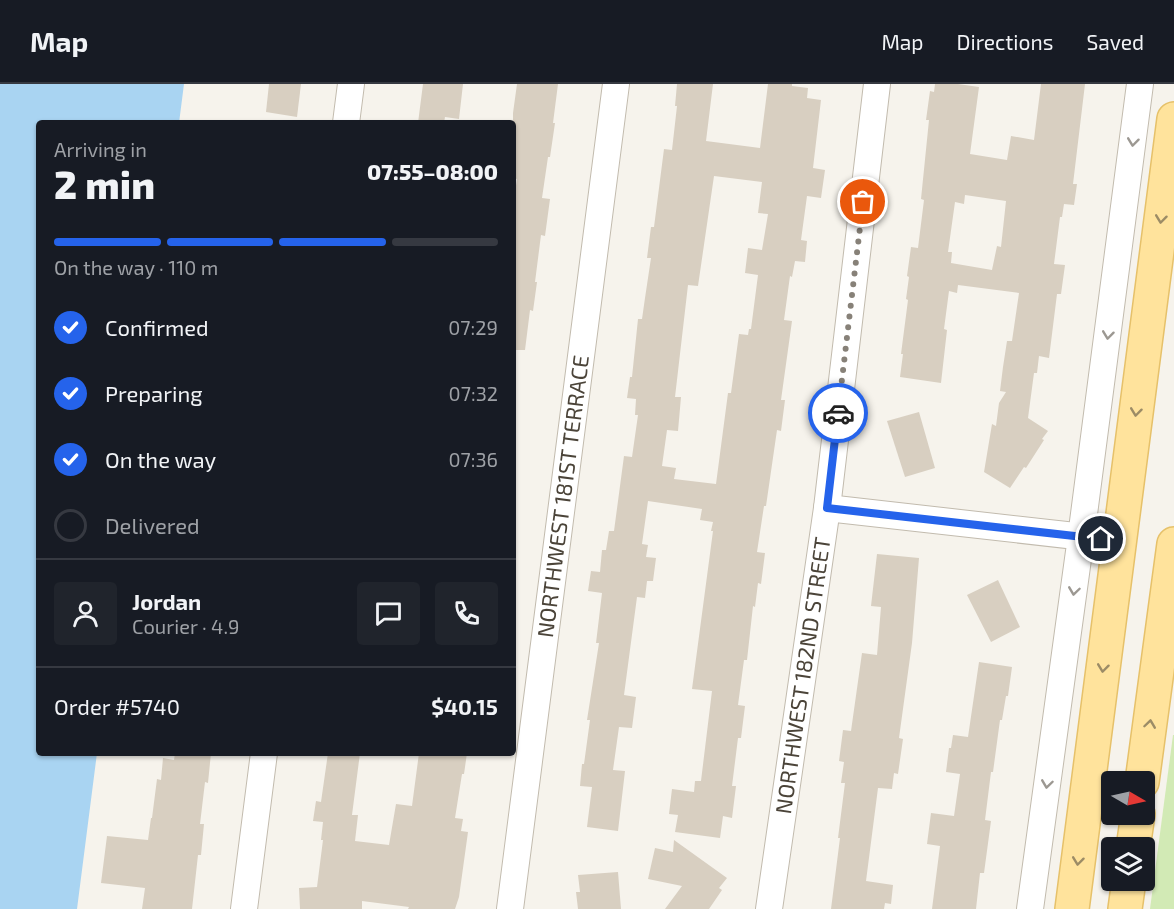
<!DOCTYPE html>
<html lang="en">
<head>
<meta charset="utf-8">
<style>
  body { margin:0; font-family:"Exo 2",sans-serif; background:#20242c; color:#f1f3f6; height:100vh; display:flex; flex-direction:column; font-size:22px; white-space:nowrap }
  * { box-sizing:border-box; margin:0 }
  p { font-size:20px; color:#9ea1a6 }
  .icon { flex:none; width:33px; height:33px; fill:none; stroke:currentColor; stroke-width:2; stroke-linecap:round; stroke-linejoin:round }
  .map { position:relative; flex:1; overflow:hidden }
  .side { position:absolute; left:36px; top:36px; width:480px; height:636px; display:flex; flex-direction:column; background:#171b24; border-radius:6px; box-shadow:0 2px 4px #0004 }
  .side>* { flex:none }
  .needle { width:39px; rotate:99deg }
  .tools { position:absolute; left:1101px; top:687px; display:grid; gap:12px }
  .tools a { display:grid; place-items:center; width:54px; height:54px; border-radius:6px; background:#171b24; box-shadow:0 2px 4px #0004; font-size:30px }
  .pin { position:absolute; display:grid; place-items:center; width:51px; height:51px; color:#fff; margin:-26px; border:3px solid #fff; border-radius:50%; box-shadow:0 2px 6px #0007 }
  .courier { position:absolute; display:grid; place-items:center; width:60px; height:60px; margin:-30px; border:4px solid #2563eb; border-radius:50%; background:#fff; color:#222; box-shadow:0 2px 8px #0007 }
  .headline em { font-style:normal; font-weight:800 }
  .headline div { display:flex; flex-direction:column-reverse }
  .headline { display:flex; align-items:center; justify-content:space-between; height:102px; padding:0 18px }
  h1 { font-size:39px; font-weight:800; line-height:45px }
  .bar { display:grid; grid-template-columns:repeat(4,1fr); gap:9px 6px; align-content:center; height:72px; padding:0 18px }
  .bar i { height:8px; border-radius:4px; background:#363941 }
  .bar .active { background:#2563eb }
  .bar p { grid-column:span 4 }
  .line { display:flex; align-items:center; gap:15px; padding:0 18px; border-top:2px solid #363941 }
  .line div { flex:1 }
  .round { display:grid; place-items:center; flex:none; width:63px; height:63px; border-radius:6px; background:#20242c }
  ol { padding:0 18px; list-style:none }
  li { display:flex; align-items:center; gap:18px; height:66px }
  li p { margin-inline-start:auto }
  li .icon { padding:6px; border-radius:50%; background:#2563eb; color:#fff; stroke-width:4 }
  li:last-child { color:#9ea1a6 }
  li i { width:33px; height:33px; border:3px solid #363941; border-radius:50% }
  header { display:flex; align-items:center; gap:36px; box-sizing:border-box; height:84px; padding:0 30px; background:#171b24; border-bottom:2px solid #363941 }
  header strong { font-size:28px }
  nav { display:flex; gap:33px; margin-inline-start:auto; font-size:21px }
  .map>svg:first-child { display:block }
  .green { fill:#d2eab5 }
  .water { fill:#a9d4f2 }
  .building { fill:#d8cfc1; fill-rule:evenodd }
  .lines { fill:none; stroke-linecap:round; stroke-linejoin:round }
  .street-casing { stroke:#c2bbae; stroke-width:28 }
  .primary-casing { stroke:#e6c16a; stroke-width:36 }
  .street { stroke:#fff; stroke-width:26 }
  .primary { stroke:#ffe39c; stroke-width:33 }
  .oneway { stroke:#9c9892 }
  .oneway2 { stroke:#9c8c66 }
  .done { stroke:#878178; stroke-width:6; stroke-dasharray:0 10.8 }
  .route { stroke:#2563eb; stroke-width:8 }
  .labels { text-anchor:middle; stroke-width:4.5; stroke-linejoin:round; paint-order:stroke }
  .street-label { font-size:22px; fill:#4b4439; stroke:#fff }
</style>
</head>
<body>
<header>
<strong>Map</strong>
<nav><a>Map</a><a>Directions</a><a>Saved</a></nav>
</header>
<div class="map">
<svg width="1174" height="825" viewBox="0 0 1174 825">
  <rect width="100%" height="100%" fill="#f6f3ec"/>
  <!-- green -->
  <polygon class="green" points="1173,651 1174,651 1174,825 1150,825"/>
  <!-- water -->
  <polygon class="water" points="0,0 184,0 179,39 39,39 39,669 97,669 77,825 0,825"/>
  <!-- building -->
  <g class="building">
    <polygon points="269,0 301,0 297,33 266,28"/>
    <polygon points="423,0 463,0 459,35 445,33 444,39 418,39"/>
    <polygon points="517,0 558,0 553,39 555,39 550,73 548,73 542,114 550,115 545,152 541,151 535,198 537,198 533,227 530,226 525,266 513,266 513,121 517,95 513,94 516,67 513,67 513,29"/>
    <path d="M 677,0 L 713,0 L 706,57 L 760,64 L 768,0 L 792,0 L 792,2 L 808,4 L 807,14 L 821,16 L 813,84 L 825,86 L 821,114 L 807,112 L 801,156 L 807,157 L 805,178 L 795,177 L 792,193 L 790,192 L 784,236 L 792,237 L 781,316 L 785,316 L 781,347 L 777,346 L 766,422 L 764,422 L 757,468 L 765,469 L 761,500 L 758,499 L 755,523 L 753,522 L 747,576 L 744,576 L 738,621 L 745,622 L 741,654 L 738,654 L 732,702 L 736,702 L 732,734 L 723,732 L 720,754 L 675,748 L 678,731 L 669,730 L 672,705 L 694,708 L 695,697 L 701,697 L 712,607 L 692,605 L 713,447 L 711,447 L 713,438 L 700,436 L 702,425 L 648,417 L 642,460 L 648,461 L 646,473 L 656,474 L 653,497 L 647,497 L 645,514 L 637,513 L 624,611 L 636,613 L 632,644 L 619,643 L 613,686 L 625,687 L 618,747 L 587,743 L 592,703 L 580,702 L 582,680 L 584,680 L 590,636 L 587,636 L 599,559 L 596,559 L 602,509 L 588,507 L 591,487 L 600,488 L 602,466 L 606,466 L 609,447 L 614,447 L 624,372 L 632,373 L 638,331 L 635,331 L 636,315 L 627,314 L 630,293 L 632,293 L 638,235 L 642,235 L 645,214 L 651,174 L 647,174 L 651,143 L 654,143 L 664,65 L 672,66 L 677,22 L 675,22 ZM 714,92 L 762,98 L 758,129 L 768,130 L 762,166 L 748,164 L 745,189 L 758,191 L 751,245 L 749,245 L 748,251 L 739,250 L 731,309 L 728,309 L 716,400 L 674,395 L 676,384 L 662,382 L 667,346 L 678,347 L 681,313 L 675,313 L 688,201 L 698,202 Z"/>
    <path d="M 935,0 L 958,0 L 979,3 L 970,70 L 1007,76 L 1011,52 L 1034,56 L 1041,0 L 1085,0 L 1073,100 L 1077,100 L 1074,121 L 1064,120 L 1062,133 L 1060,133 L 1054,180 L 1065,181 L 1061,210 L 1057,210 L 1049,274 L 1039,272 L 1037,289 L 1034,289 L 1028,334 L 1048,347 L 1042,355 L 1044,356 L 1026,384 L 1024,383 L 1010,404 L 984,388 L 992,340 L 996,342 L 999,319 L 1006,308 L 1000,307 L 1003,283 L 1007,257 L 1012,257 L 1019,209 L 958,201 L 957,209 L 949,207 L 944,245 L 947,246 L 941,299 L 900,293 L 903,270 L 901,270 L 908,216 L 906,215 L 909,193 L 907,192 L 911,163 L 918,164 L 924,116 L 921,115 L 929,36 L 926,36 L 930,7 L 934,8 ZM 965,111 L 1006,117 L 1001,163 L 997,162 L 992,186 L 951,179 L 952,168 L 948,168 L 955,118 L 964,120 Z"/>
    <polygon points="919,328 935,384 905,393 887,337"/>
    <polygon points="877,470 919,474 912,559 899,654 903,655 898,690 894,689 892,705 878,704 866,797 893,801 891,820 885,819 884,825 831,825 840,754 838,754 845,699 841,699 844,678 839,677 843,646 851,647 862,569 877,571 881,523 871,522"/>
    <polygon points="998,496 1020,543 991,558 967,511"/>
    <polygon points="979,578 1012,583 1008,612 1006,612 1002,636 1000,636 993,688 991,688 985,736 991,737 984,789 980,789 976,825 932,825 940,762 927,760 931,729 954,732 960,690 946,688 949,664 951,664 953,651 968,653"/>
    <polygon points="175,669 211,669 208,699 205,698 200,740 204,740 201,771 198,771 192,825 142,825 145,804 101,799 107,752 148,756 151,734 152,734 157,695 161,696 163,674 174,676"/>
    <polygon points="328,669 360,669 352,731 358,731 355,757 389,761 396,720 412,722 419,669 467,669 464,690 462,690 455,734 463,735 461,747 468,748 459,813 455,825 408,825 409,823 362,817 362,825 300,825 299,804 317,803 323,756 321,756 323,738 313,737 316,717 321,718"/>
    <polygon points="674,756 727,794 719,804 722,806 709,825 665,825 682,802 648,795 655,764 673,768"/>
    <polygon points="618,788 621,825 578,825 576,808 580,808 578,791"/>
  </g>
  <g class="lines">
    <!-- street casing -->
    <g class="street-casing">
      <g id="street">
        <polyline points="346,39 351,0"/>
        <polyline points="827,424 1120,457"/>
        <polyline points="244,825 264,669"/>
        <path id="s1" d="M 510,825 L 616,0"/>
        <path id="s2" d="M 769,825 L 827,424 L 877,0"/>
        <polyline points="1030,825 1081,453 1140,0"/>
      </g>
    </g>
    <!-- primary casing -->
    <g class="primary-casing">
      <g id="primary">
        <polyline points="1142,698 1174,460"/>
        <polyline points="1133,764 1138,730"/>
        <polyline points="1072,825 1174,35"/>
        <polyline points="1125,825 1129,796"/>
      </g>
    </g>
    <!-- street -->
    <use href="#street" class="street"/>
    <!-- primary -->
    <use href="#primary" class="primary"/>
  </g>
  <!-- one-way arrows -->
  <defs><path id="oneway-chevron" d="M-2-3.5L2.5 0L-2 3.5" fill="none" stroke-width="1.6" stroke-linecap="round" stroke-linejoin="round" transform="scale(1.5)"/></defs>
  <g class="oneway">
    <use href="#oneway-chevron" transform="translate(1133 58) rotate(97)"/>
    <use href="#oneway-chevron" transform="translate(1108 251) rotate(97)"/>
    <use href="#oneway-chevron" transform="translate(1074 507) rotate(98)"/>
    <use href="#oneway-chevron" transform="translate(1047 700) rotate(98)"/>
  </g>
  <g class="oneway2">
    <use href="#oneway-chevron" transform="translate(1161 135) rotate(97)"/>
    <use href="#oneway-chevron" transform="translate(1136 328) rotate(97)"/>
    <use href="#oneway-chevron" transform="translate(1103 584) rotate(97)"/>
    <use href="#oneway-chevron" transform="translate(1150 640) rotate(-82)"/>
    <use href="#oneway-chevron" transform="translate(1078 777) rotate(97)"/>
  </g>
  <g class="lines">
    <!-- done -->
    <polyline class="done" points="838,329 863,118"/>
    <!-- route -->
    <polyline class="route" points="838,329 827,424 1101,455"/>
  </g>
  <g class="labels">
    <!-- street labels -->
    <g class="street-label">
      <text dy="8" stroke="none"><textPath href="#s1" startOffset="416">NORTHWEST 181ST TERRACE</textPath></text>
      <text dy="8" stroke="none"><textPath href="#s2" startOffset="236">NORTHWEST 182ND STREET</textPath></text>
    </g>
  </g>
</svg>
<div class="tools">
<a><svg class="needle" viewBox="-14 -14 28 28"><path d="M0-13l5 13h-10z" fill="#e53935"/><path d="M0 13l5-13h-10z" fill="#9ea1a6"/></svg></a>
<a><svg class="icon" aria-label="layers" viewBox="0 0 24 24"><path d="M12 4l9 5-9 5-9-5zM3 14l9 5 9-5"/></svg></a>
</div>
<div class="pin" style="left:863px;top:118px;background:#ea580c"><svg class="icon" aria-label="bag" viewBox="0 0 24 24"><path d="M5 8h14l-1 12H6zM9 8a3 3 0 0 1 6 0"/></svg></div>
<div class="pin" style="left:1101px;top:455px;background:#1f2937"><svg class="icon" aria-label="home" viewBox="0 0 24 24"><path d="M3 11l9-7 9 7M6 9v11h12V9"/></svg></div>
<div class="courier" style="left:838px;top:329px"><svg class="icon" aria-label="car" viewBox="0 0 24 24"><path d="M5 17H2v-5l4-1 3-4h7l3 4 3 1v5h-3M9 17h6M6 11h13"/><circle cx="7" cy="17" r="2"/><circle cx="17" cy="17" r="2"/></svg></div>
<section class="side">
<div class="headline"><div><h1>2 min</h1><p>Arriving in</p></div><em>07:55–08:00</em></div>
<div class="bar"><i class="active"></i><i class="active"></i><i class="active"></i><i></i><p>On the way · 110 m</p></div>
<ol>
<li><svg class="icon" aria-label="check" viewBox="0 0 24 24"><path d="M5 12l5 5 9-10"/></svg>Confirmed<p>07:29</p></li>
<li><svg class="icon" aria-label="check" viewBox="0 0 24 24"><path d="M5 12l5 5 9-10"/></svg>Preparing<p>07:32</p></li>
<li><svg class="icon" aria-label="check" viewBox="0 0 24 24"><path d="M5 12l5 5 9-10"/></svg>On the way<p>07:36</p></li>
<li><i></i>Delivered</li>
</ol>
<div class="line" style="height:108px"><a class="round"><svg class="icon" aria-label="person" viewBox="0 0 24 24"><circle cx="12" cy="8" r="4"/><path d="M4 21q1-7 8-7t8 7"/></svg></a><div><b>Jordan</b><p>Courier · 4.9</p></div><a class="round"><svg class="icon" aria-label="chat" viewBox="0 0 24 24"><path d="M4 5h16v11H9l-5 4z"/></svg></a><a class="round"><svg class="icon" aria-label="phone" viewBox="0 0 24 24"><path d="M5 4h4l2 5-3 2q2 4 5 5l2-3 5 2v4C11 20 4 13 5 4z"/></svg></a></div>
<div class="line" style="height:78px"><div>Order #5740</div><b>$40.15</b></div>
</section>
</div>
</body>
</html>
